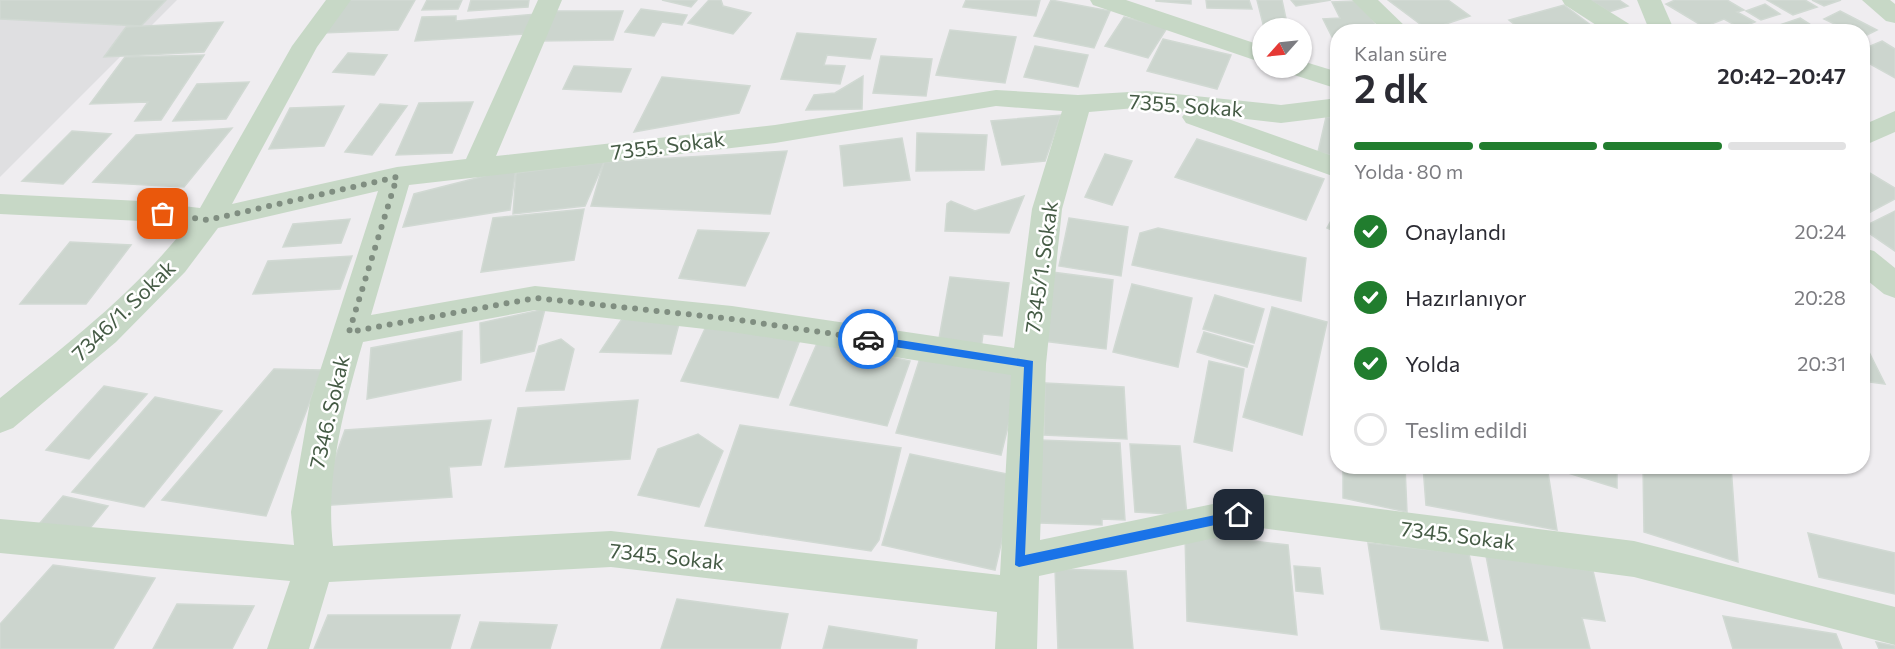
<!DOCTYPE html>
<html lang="tr">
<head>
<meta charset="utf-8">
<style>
  body { margin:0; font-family:Commissioner,sans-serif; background:#f7f7f7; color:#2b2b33; height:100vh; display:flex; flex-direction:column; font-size:22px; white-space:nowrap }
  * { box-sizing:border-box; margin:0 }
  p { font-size:20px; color:#7c7c81 }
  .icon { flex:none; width:33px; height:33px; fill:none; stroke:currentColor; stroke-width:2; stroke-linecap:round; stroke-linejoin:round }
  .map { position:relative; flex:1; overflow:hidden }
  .sheet { position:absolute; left:1330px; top:24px; width:540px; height:450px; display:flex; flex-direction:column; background:#fff; border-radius:24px; box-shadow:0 2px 4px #0004 }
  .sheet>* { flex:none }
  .needle { width:39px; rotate:243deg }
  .tools { position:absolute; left:1252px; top:18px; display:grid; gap:12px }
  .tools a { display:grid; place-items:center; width:60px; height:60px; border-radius:50%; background:#fff; box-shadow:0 2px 4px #0004; font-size:30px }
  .pin { position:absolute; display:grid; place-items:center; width:51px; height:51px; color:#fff; margin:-26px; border-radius:12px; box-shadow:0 3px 9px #0006 }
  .courier { position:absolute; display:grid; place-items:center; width:60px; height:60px; margin:-30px; border:4px solid #1a73e8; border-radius:50%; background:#fff; color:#222; box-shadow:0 2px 8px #0007 }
  .overview em { font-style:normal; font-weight:600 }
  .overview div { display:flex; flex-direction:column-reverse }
  .overview { display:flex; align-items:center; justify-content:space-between; height:102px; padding:0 24px }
  h1 { font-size:39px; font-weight:600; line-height:45px }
  .bar { display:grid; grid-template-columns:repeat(4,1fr); gap:9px 6px; align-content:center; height:72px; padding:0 24px }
  .bar i { height:8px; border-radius:4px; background:#e1e1e2 }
  .bar .selected { background:#217d2e }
  .bar p { grid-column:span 4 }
  ol { padding:0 24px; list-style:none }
  li { display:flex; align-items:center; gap:18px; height:66px }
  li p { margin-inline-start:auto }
  li .icon { padding:6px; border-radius:50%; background:#217d2e; color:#fff; stroke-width:4 }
  li:last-child { color:#7c7c81 }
  li i { width:33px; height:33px; border:3px solid #e1e1e2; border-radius:50% }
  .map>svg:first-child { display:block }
  .education { fill:#dfdfe1 }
  .building { fill:#ccd5ce; stroke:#d1d9d3; stroke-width:1.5 }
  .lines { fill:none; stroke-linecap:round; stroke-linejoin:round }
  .minor { fill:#c7d8c6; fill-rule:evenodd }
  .route { fill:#1a73e8 }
  .done { stroke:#808e81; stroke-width:6; stroke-dasharray:0 10.8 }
  .labels { text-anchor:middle; stroke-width:5; stroke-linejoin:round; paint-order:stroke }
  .street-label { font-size:21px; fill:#455b45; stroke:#fff }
</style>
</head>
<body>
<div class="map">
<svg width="1895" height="649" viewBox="0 0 1895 649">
  <rect width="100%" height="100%" fill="#efedf0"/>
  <!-- education -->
  <polygon class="education" points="0,0 177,0 0,177"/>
  <!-- building -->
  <g class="building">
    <polygon points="0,0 166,0 141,26 0,19"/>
    <polygon points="344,0 415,0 398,30 323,33"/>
    <polygon points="427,0 462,0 458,9 422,10"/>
    <polygon points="471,0 529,0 528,7 468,11"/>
    <polygon points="662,0 697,0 691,7"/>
    <polygon points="709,0 721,0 723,6 751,13 733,34 688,23"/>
    <polygon points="966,0 1040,0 1036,16 963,7"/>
    <polygon points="1051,0 1110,11 1094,48 1034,36"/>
    <polygon points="1156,0 1191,0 1191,4 1156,1"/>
    <polygon points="1206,0 1249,0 1252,9 1207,8"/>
    <polygon points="1257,0 1282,0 1288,28 1264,28"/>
    <polygon points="1291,0 1331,0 1296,6"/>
    <polygon points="1388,0 1448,0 1470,16 1428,30"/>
    <polygon points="1590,0 1619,0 1628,6 1609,12"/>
    <polygon points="1675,0 1727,0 1744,10 1737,12 1755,22 1740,28 1724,19 1704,27 1666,4"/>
    <polygon points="1767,0 1805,0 1817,7 1793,15"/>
    <polygon points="1812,0 1841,0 1824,6"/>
    <polygon points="1355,1 1367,9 1379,32 1338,32 1338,49 1323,19 1340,18 1332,2"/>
    <polygon points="1765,4 1780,14 1761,20 1746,11"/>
    <polygon points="1564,5 1600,32 1524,32 1509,20"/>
    <polygon points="641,9 687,15 682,25 662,22 654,36 625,32"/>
    <polygon points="551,11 623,11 613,40 539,41"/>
    <polygon points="1840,11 1877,30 1863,37 1863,32 1835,32 1841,27 1824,19"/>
    <polygon points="536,14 525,34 415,41 422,17 456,16 456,21"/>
    <polygon points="1124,17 1167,28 1148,58 1105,46"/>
    <polygon points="1800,18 1822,32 1759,32"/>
    <polygon points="223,22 204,52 104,57 126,27"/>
    <polygon points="950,30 1016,37 1005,83 936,75"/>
    <polygon points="797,33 876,39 870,59 827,55 824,65 845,66 840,84 781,79"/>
    <polygon points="1163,39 1231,55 1217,89 1147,71"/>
    <polygon points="1882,41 1895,49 1895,78 1863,60 1863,49"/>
    <polygon points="1035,46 1088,55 1078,87 1024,77"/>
    <polygon points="348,53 387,55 374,75 333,72"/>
    <polygon points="204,55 161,120 135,121 148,102 90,104 125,57"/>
    <polygon points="881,56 932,59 926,96 873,93"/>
    <polygon points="574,66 631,69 621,92 563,89"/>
    <polygon points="863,76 862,109 806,110 814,95 835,93"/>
    <polygon points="662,77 750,86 739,113 634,132"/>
    <polygon points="249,82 226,119 173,121 197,84"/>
    <polygon points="473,102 452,153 396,155 419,103"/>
    <polygon points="380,104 407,106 372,155 345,152"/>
    <polygon points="344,106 324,146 269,149 290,108"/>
    <polygon points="1061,115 1045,161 1002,165 991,121"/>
    <polygon points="1326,117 1338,119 1338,157 1318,152"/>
    <polygon points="232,128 184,187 93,182 136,135"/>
    <polygon points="72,131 111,134 63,184 22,181"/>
    <polygon points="917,133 987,135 984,170 916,171"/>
    <polygon points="902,138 910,180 844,186 840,146"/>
    <polygon points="1197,139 1324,179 1306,220 1175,177"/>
    <polygon points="787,151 770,214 591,206 604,162"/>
    <polygon points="1105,154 1132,161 1112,205 1085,197"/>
    <polygon points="604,162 585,206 513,214 516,173"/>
    <polygon points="516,168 510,210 403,227 414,194"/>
    <polygon points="1863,169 1895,188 1895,199 1863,216"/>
    <polygon points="1024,196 1009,233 945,231 947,204 951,201 975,211"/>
    <polygon points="1338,208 1338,233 1327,228"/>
    <polygon points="584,209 574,260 481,272 493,218"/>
    <polygon points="1895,211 1895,251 1863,229 1863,227"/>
    <polygon points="1069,218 1128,227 1121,276 1059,266"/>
    <polygon points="350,219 341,243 283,247 293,224"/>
    <polygon points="1158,228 1306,258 1301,301 1132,265 1140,233"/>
    <polygon points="698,230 769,233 745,286 679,278"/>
    <polygon points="70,242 131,245 86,304 20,304"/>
    <polygon points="352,256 340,289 253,294 268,261"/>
    <polygon points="1052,272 1113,280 1106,349 1043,341"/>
    <polygon points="950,277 1009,283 1002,336 983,334 981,349 938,344"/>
    <polygon points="1132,284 1192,298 1178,367 1113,352"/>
    <polygon points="1215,295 1264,309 1254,343 1203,329"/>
    <polygon points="1272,307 1327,322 1302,435 1243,417"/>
    <polygon points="545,309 534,351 481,363 480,323"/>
    <polygon points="622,319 680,320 671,354 600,352"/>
    <polygon points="708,322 801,337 778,398 681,381"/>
    <polygon points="462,331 461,380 367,399 371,348"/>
    <polygon points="1204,332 1253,346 1247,367 1197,352"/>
    <polygon points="561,339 574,349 564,390 526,391 539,346"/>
    <polygon points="1863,340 1885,384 1863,381"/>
    <polygon points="818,341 910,361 887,426 790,405"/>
    <polygon points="921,355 1021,374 1001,455 896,433"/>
    <polygon points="1209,361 1244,369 1232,451 1194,442"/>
    <polygon points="274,369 322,370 266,516 162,500"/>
    <polygon points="1045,383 1124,387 1127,439 1044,435"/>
    <polygon points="104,386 147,394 89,459 46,450"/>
    <polygon points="155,397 222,411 144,507 72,492"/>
    <polygon points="638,400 630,459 505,467 518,408"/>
    <polygon points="491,420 481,465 449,467 452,497 318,506 345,430"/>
    <polygon points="740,425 901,448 879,540 871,551 705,526"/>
    <polygon points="698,434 723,451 699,507 638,495 658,449"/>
    <polygon points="1039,440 1120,443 1125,520 1102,519 1102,525 1040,523"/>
    <polygon points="1130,444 1180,446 1187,515 1135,512"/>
    <polygon points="910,454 1017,476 995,570 882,545"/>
    <polygon points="1343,466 1405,466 1407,512 1343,498"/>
    <polygon points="1423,466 1547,466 1557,530 1426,505"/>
    <polygon points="1558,466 1617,466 1617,488 1558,470"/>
    <polygon points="1643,466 1731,466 1738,562 1644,532"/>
    <polygon points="63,496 108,506 86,533 40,523"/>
    <polygon points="1185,533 1288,545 1297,635 1187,621"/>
    <polygon points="1808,533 1895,553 1895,594 1819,577"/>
    <polygon points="1368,543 1469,554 1488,641 1381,629"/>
    <polygon points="1486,556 1593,571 1605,621 1582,618 1590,649 1504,649"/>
    <polygon points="53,565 155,578 113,649 0,649 0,624"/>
    <polygon points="1294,566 1320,568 1323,594 1296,591"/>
    <polygon points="1055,569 1126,571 1133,649 1058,649"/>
    <polygon points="677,599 788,614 780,649 661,649"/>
    <polygon points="177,604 254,606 232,649 153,649"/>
    <polygon points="328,615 460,615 450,649 314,649"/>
    <polygon points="1723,616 1836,634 1842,649 1733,649"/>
    <polygon points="480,622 557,625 550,649 471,649"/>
    <polygon points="829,626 917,640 916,649 823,649"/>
    <polygon points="1876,642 1895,646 1895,649 1879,649"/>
  </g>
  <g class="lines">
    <!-- minor -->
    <g class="minor">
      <path d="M 326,0 L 351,0 L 317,47 L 232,204 L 397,167 L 466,159 L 538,0 L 562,0 L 496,156 L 775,125 L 996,90 L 1078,95 L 1147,91 L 1281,105 L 1338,98 L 1338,116 L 1281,123 L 1220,116 L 1338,158 L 1338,178 L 1186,123 L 1182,117 L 1186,112 L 1147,107 L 1089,112 L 1062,209 L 1046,364 L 1040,540 L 1261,494 L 1634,541 L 1895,607 L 1895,645 L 1634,577 L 1261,528 L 1039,576 L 1037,649 L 995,649 L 997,612 L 611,567 L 329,582 L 309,649 L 267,649 L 290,581 L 0,553 L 0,519 L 294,545 L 291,512 L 310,402 L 378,191 L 218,228 L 185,272 L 116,342 L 13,428 L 0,433 L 0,398 C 66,345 133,294 185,228 L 141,221 L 0,214 L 0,194 L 141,201 L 200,208 L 292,46 ZM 996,106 L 1062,111 L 1032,209 L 1014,348 L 732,306 L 535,286 L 371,315 L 409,185 L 775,143 ZM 535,310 L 732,332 L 1011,375 L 1000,575 L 611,531 L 333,546 C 325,478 344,407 363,342 Z"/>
      <polygon points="1090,0 1126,0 1263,46 1263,63 1093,5"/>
      <polygon points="1352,0 1378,0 1411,32 1384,32"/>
      <polygon points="1562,0 1591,0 1634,27 1637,32 1607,32 1565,5"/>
      <polygon points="1637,0 1661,0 1675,32 1650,32"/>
      <polygon points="1862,0 1890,0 1895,4 1895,23 1886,21"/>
      <polygon points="1302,61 1338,72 1338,89 1291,74 1287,68 1302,68"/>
      <polygon points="1895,111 1895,132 1863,146 1863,125"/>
      <polygon points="1863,248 1874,251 1895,268 1895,298 1884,294 1863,277"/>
    </g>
  </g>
  <!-- route -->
  <polygon class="route" points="868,335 1033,361 1025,555 1239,510 1245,515 1243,519 1019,567 1015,565 1024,367 868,343 863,339"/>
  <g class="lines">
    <!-- done -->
    <polyline class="done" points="163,214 208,220 397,177 349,332 536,298 732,319 868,339"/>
  </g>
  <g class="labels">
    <!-- street labels -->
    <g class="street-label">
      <text transform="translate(1186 106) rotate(4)" y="7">7355. Sokak</text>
      <text transform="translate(668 146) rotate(-7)" y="7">7355. Sokak</text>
      <text transform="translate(1042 267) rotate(-82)" y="7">7345/1. Sokak</text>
      <text transform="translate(124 311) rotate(-44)" y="7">7346/1. Sokak</text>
      <text transform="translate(330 412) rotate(-77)" y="7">7346. Sokak</text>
      <text transform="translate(1458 536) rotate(7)" y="7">7345. Sokak</text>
      <text transform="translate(667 557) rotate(6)" y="7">7345. Sokak</text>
    </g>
  </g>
</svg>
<div class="tools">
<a><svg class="needle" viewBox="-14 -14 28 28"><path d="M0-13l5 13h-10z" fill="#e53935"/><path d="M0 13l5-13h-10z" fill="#7c7c81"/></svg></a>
</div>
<div class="pin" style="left:163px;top:214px;background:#ea580c"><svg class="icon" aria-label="bag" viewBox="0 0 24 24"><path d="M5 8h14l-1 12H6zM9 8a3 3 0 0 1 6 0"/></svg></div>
<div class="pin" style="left:1239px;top:515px;background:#1f2937"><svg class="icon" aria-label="home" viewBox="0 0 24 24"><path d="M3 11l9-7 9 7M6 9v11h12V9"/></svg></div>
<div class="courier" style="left:868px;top:339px"><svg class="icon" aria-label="car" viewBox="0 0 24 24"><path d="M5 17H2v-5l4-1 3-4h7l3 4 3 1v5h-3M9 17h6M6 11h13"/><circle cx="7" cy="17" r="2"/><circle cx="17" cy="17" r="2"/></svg></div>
<section class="sheet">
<div class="overview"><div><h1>2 dk</h1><p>Kalan süre</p></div><em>20:42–20:47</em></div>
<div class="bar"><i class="selected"></i><i class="selected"></i><i class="selected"></i><i></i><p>Yolda · 80 m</p></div>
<ol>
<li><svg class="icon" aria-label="check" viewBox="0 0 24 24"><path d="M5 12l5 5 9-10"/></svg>Onaylandı<p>20:24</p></li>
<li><svg class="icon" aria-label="check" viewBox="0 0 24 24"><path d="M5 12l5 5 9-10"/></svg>Hazırlanıyor<p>20:28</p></li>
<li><svg class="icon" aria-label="check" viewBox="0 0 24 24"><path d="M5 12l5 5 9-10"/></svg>Yolda<p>20:31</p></li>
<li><i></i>Teslim edildi</li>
</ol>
</section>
</div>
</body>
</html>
